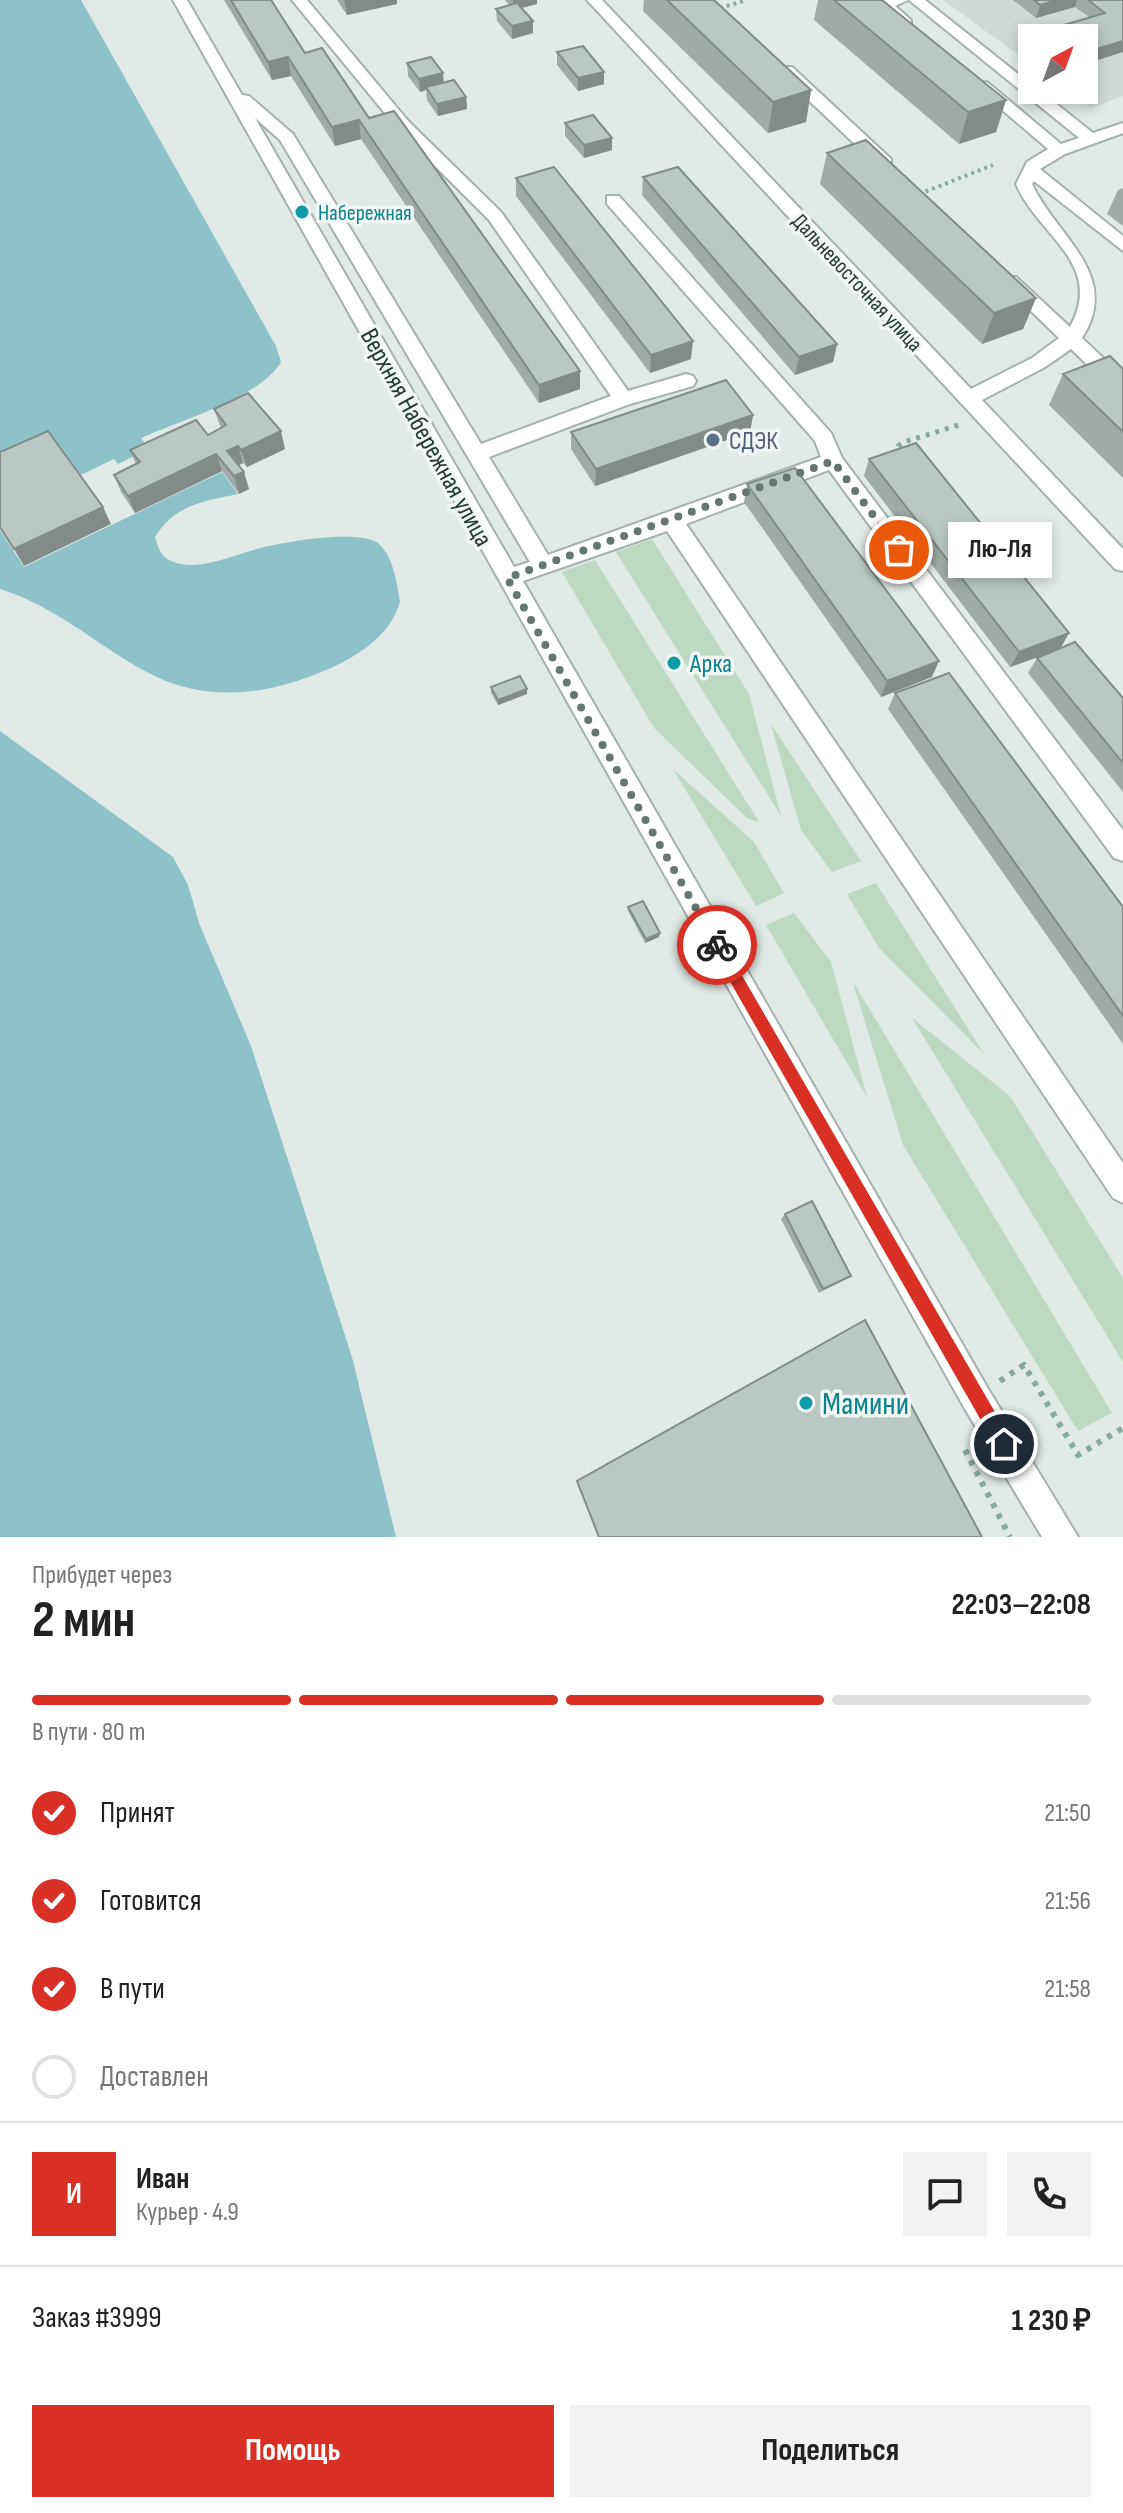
<!DOCTYPE html>
<html lang="ru">
<head>
<meta charset="utf-8">
<style>
  body { margin:0; font-family:"Sofia Sans Condensed",sans-serif; background:#f2f2f2; color:#222; height:100vh; display:flex; flex-direction:column; font-size:30px; white-space:nowrap }
  * { box-sizing:border-box; margin:0 }
  p { font-size:26px; color:#767676 }
  .icon { flex:none; width:44px; height:44px; fill:none; stroke:currentColor; stroke-width:2; stroke-linecap:round; stroke-linejoin:round }
  .map { position:relative; height:1537px; overflow:hidden }
  .panel { display:flex; flex-direction:column; background:#fff; flex:1 }
  .panel>* { flex:none }
  .needle { width:52px; rotate:41deg }
  .fabs { position:absolute; left:1018px; top:24px; display:grid; gap:16px }
  .fabs a { display:grid; place-items:center; width:80px; height:80px; border-radius:0px; background:#fff; box-shadow:0 4px 12px #0003; font-size:40px }
  .pin { position:absolute; display:grid; place-items:center; width:68px; height:68px; color:#fff; margin:-34px; border:4px solid #fff; border-radius:50%; box-shadow:0 2px 8px #0007 }
  .courier { position:absolute; display:grid; place-items:center; width:80px; height:80px; margin:-40px; border:6px solid #d93025; border-radius:50%; background:#fff; color:#222; box-shadow:0 2px 10px #0007 }
  .bubble { position:absolute; height:56px; border-radius:0px; background:#fff; box-shadow:0 4px 12px #0003; font-size:26px; font-weight:700; line-height:56px; text-align:center }
  .summary em { font-style:normal; font-weight:700 }
  .summary div { display:flex; flex-direction:column-reverse }
  .summary { display:flex; align-items:center; justify-content:space-between; height:136px; padding:0 32px }
  h1 { font-size:52px; font-weight:700; line-height:60px }
  .bar { display:grid; grid-template-columns:repeat(4,1fr); gap:12px 8px; align-content:center; height:96px; padding:0 32px }
  .bar i { height:10px; border-radius:6px; background:#e0e0e0 }
  .bar .current { background:#d93025 }
  .bar p { grid-column:span 4 }
  .line { display:flex; align-items:center; gap:20px; padding:0 32px; border-top:2px solid #e0e0e0 }
  .line div { flex:1 }
  .round { display:grid; place-items:center; flex:none; width:84px; height:84px; border-radius:0px; background:#f2f2f2 }
  ol { padding:0 32px; list-style:none }
  li { display:flex; align-items:center; gap:24px; height:88px }
  li p { margin-inline-start:auto }
  li .icon { padding:8px; border-radius:50%; background:#d93025; color:#fff; stroke-width:4 }
  li:last-child { color:#767676 }
  li i { width:44px; height:44px; border:4px solid #e0e0e0; border-radius:50% }
  .action { display:flex; gap:16px; margin-top:auto; padding:16px 32px }
  .action a { flex:1; height:92px; border-radius:0px; background:#d93025; color:#fff; font-size:32px; font-weight:700; line-height:92px; text-align:center }
  .action a+a { background:#f2f2f2; color:#222 }
  .map>svg:first-child { display:block }
  .built { fill:#d0dad5 }
  .green { fill:#bcd9c3 }
  .water { fill:#8ec2ca }
  .lines { fill:none; stroke-linecap:round; stroke-linejoin:round }
  .minor-casing { stroke:#a4b1ad; stroke-width:4 }
  .path-far2 { stroke:#85aa9e; stroke-width:4; stroke-dasharray:3 4; stroke-linecap:butt }
  .path-far1 { stroke:#85aa9e; stroke-width:5; stroke-dasharray:4 6; stroke-linecap:butt }
  .path { stroke:#85aa9e; stroke-width:6; stroke-dasharray:5 7; stroke-linecap:butt }
  .minor { fill:#fff; fill-rule:evenodd }
  .wall { fill:#a0aba7 }
  .shaded-wall { fill:#828b88 }
  .building { fill:#bac7c2; stroke:#828b88; stroke-width:2 }
  .route { fill:#d93025 }
  .done { stroke:#667772; stroke-width:8; stroke-dasharray:0 14.4 }
  .culture-dot { fill:#0f9aa8; stroke:#f1f7f4; stroke-width:3 }
  .service-dot { fill:#5c6f8a; stroke:#f1f7f4; stroke-width:3 }
  .labels { text-anchor:middle; stroke-width:7; stroke-linejoin:round; paint-order:stroke }
  .far-culture-label { font-size:22px; fill:#0d838f; stroke:#f1f7f4; text-anchor:start }
  .far-street-label { font-size:22px; fill:#233933; stroke:#f1f7f4 }
  .street-label { font-size:26px; fill:#233933; stroke:#f1f7f4 }
  .service-label { font-size:26px; fill:#4e5e75; stroke:#f1f7f4; text-anchor:start }
  .culture-label { font-size:26px; fill:#0d838f; stroke:#f1f7f4; text-anchor:start }
  .near-culture-label { font-size:32px; fill:#0d838f; stroke:#f1f7f4; text-anchor:start }
</style>
</head>
<body>
<div class="map">
<svg width="1123" height="1537" viewBox="0 0 1123 1537">
  <rect width="100%" height="100%" fill="#e1eae6"/>
  <!-- built -->
  <polygon class="built" points="943,0 1123,0 1123,96 1091,108 1066,90 1084,90 1084,38 1032,38 1032,65"/>
  <!-- green -->
  <g class="green">
    <polygon points="652,539 749,694 781,816 616,552"/>
    <polygon points="595,560 759,822 747,818 654,728 562,572"/>
    <polygon points="771,724 861,861 832,872 801,830"/>
    <polygon points="673,769 754,842 784,893 756,906"/>
    <polygon points="876,883 984,1054 879,948 847,894"/>
    <polygon points="794,913 831,962 867,1097 766,925"/>
    <polygon points="852,980 1112,1413 1078,1431 903,1145"/>
    <polygon points="912,1018 1010,1096 1123,1278 1123,1362"/>
  </g>
  <!-- water -->
  <g class="water">
    <path d="M 0,0 L 81,0 L 276,346 L 281,362 C 261,397 179,421 141,438 L 149,449 L 118,464 L 114,459 L 81,475 L 49,434 L 0,453 Z"/>
    <path d="M 222,472 L 238,494 C 202,502 176,504 155,537 C 158,547 161,557 171,561 C 198,573 235,554 261,548 C 285,542 363,528 380,545 C 394,559 397,584 400,602 C 390,636 357,657 326,670 C 266,696 203,704 143,670 C 94,643 55,606 0,589 L 0,530 L 24,567 Z"/>
    <polygon points="0,731 173,857 188,885 199,923 251,1046 352,1357 396,1537 0,1537"/>
  </g>
  <g class="lines">
    <!-- minor casing -->
    <g class="minor-casing">
      <g id="minor">
        <path d="M 173,0 L 187,0 L 242,95 L 249,96 L 293,134 L 481,444 L 611,396 L 489,220 L 397,128 L 292,0 L 307,0 L 409,122 L 501,212 L 628,391 L 686,374 L 693,376 L 696,381 L 693,386 L 630,404 L 489,457 L 548,555 L 821,457 L 815,441 L 607,204 L 607,196 L 619,196 L 831,433 L 842,458 L 1123,830 L 1123,861 L 1114,858 L 829,470 L 686,524 L 1123,1163 L 1123,1203 L 1113,1198 L 667,531 L 523,581 L 987,1387 L 1078,1537 L 1042,1537 L 965,1409 ZM 255,118 L 280,140 L 530,562 L 514,567 Z"/>
        <path d="M 587,0 L 602,0 L 971,389 L 1032,358 L 1059,338 L 1004,285 L 1004,277 L 1016,277 L 1070,327 C 1105,263 1038,236 1016,184 L 1027,162 L 1048,149 L 973,85 L 987,82 L 1061,144 L 1079,138 L 909,0 L 925,0 L 1032,85 L 1032,90 L 1039,90 L 1093,133 L 1123,123 L 1123,133 L 1065,154 L 1040,169 L 1123,236 L 1123,251 L 1034,181 L 1032,184 C 1055,235 1123,275 1082,338 L 1123,377 L 1123,395 L 1116,393 L 1071,349 L 1045,367 L 982,400 L 1123,549 L 1123,571 L 1115,569 Z"/>
        <polygon points="885,0 908,0 895,6 911,20 911,26 901,26 879,8 879,2"/>
        <polygon points="780,67 792,67 891,159 891,167 879,167 780,73"/>
      </g>
    </g>
    <!-- path-far2 -->
    <g class="path-far2">
      <polyline points="720,8 747,0"/>
      <polyline points="919,194 993,165"/>
    </g>
    <!-- path-far1 -->
    <polyline class="path-far1" points="897,456 898,446 904,442 959,425"/>
    <!-- path -->
    <g class="path">
      <polyline points="1000,1381 1024,1365 1078,1455 1123,1428"/>
      <polyline points="965,1450 1010,1537"/>
    </g>
    <!-- minor -->
    <use href="#minor" class="minor"/>
  </g>
  <!-- wall -->
  <g class="wall">
    <polygon points="224,0 271,0 305,53 369,118 580,371 580,389 539,403 361,139 335,146 291,76 272,80"/>
    <polygon points="337,0 397,0 397,4 347,15"/>
    <polygon points="505,0 537,0 537,4 521,8 533,21 533,33 512,39 497,21 496,9 509,5"/>
    <polygon points="644,0 714,0 811,90 806,122 768,133 643,11"/>
    <polygon points="818,0 882,0 1006,100 996,132 959,144 814,20"/>
    <polygon points="1013,0 1123,0 1092,62 1084,56 1084,38 1060,37 1064,25 1089,17 1075,7 1036,18"/>
    <polygon points="557,52 604,72 604,84 578,91 557,65"/>
    <polygon points="407,63 444,82 466,97 467,109 438,116 427,100 426,90 420,92 408,76"/>
    <polygon points="565,123 612,150 584,158 565,136"/>
    <polygon points="827,153 1036,298 1023,329 982,344 820,184"/>
    <polygon points="643,177 837,344 833,362 795,375 642,195"/>
    <polygon points="516,178 691,359 650,373 516,196"/>
    <polygon points="1123,188 1123,226 1107,214 1118,190"/>
    <polygon points="1123,369 1123,478 1049,405 1063,374"/>
    <polygon points="214,409 285,449 247,467 243,463 239,465 249,489 239,494 222,471 135,513 121,492 114,475 136,464 130,450 208,435 221,428"/>
    <polygon points="753,415 750,432 595,486 571,449 571,432"/>
    <polygon points="869,459 1069,633 1060,648 1123,698 1123,792 1028,673 1037,658 1044,655 1010,667 864,476"/>
    <polygon points="747,484 932,677 881,697 744,502"/>
    <polygon points="491,687 527,689 527,694 498,705 491,693"/>
    <polygon points="895,693 1123,907 1123,1044 888,709"/>
    <polygon points="628,907 660,933 659,937 645,943 628,911"/>
    <polygon points="785,1214 846,1279 819,1293 781,1219"/>
  </g>
  <!-- shaded-wall -->
  <g class="shaded-wall">
    <polygon points="344,0 397,0 397,4 347,15"/>
    <polygon points="513,0 537,0 537,4 513,10"/>
    <polygon points="1058,0 1077,0 1075,7 1036,18 1040,5"/>
    <polygon points="533,21 533,33 512,39 512,26"/>
    <polygon points="1123,41 1123,52 1092,62 1096,49"/>
    <polygon points="288,57 291,76 272,80 268,62"/>
    <polygon points="604,72 604,84 578,91 578,78"/>
    <polygon points="443,73 444,85 426,87 426,90 420,92 419,79"/>
    <polygon points="811,90 806,122 768,133 773,102"/>
    <polygon points="466,97 467,109 438,116 437,104"/>
    <polygon points="1006,100 996,132 959,144 968,112"/>
    <polygon points="359,120 361,139 335,146 332,127"/>
    <polygon points="612,138 612,150 584,158 584,145"/>
    <polygon points="1036,298 1023,329 982,344 994,313"/>
    <polygon points="693,341 691,359 650,373 651,355"/>
    <polygon points="837,344 833,362 795,375 799,357"/>
    <polygon points="580,371 580,389 539,403 539,385"/>
    <polygon points="753,415 750,432 595,486 596,469"/>
    <polygon points="281,431 285,449 247,467 241,450"/>
    <polygon points="238,446 243,463 233,468 227,451"/>
    <polygon points="216,454 222,471 135,513 128,496"/>
    <polygon points="244,472 249,489 239,494 234,476"/>
    <polygon points="103,507 111,524 24,566 14,549"/>
    <polygon points="1069,633 1060,649 1010,667 1019,652"/>
    <polygon points="939,661 932,677 881,697 887,681"/>
    <polygon points="527,689 527,694 498,705 498,700"/>
    <polygon points="660,933 659,937 645,943 646,939"/>
  </g>
  <!-- building -->
  <g class="building">
    <polygon points="231,0 271,0 305,53 322,48 369,118 394,111 580,371 539,385 359,120 332,127 288,57 268,62"/>
    <polygon points="667,0 714,0 811,90 773,102"/>
    <polygon points="834,0 882,0 1006,100 968,112"/>
    <polygon points="1034,0 1058,0 1040,5"/>
    <polygon points="1088,0 1123,0 1123,41 1096,49 1084,39 1084,38 1082,38 1064,25 1105,13"/>
    <polygon points="517,3 533,21 512,26 496,9"/>
    <polygon points="583,46 604,72 578,78 557,52"/>
    <polygon points="431,57 443,73 419,79 407,63"/>
    <polygon points="454,80 466,97 437,104 426,87"/>
    <polygon points="593,115 612,138 584,145 565,123"/>
    <polygon points="866,140 1036,298 994,313 827,153"/>
    <polygon points="554,167 693,341 651,355 516,178"/>
    <polygon points="678,167 837,344 799,357 643,177"/>
    <polygon points="1110,356 1123,369 1123,432 1063,374"/>
    <polygon points="726,380 753,415 596,469 571,432"/>
    <polygon points="248,393 281,431 241,450 238,446 227,451 244,472 234,476 216,454 128,496 114,475 140,462 130,450 196,420 208,435 226,425 214,409"/>
    <polygon points="48,431 103,507 14,549 0,527 0,452"/>
    <polygon points="916,443 1069,633 1019,652 869,459"/>
    <polygon points="795,468 939,661 887,681 747,484"/>
    <polygon points="1075,642 1123,698 1123,763 1037,658"/>
    <polygon points="949,673 1123,907 1123,1016 895,693"/>
    <polygon points="520,676 527,689 498,700 491,687"/>
    <polygon points="643,901 660,933 646,939 628,907"/>
    <polygon points="812,1201 851,1276 823,1289 785,1214"/>
    <polygon points="865,1320 982,1537 599,1537 577,1481"/>
  </g>
  <!-- route -->
  <polygon class="route" points="717,939 722,941 1010,1438 1010,1450 998,1450 712,950 712,941"/>
  <g class="lines">
    <!-- done -->
    <polyline class="done" points="717,945 507,578 833,461 899,550"/>
  </g>
  <!-- markers -->
  <g class="culture-dot">
    <circle cx="302" cy="212" r="8"/>
    <circle cx="674" cy="663" r="8"/>
    <circle cx="806" cy="1403" r="8"/>
  </g>
  <circle class="service-dot" cx="713" cy="440" r="8"/>
  <g class="labels">
    <!-- far-culture labels -->
    <g class="far-culture-label">
      <text x="318" y="220">Набережная</text>
    </g>
    <!-- far-street labels -->
    <g class="far-street-label">
      <text transform="translate(858 282) rotate(47)" y="8">Дальневосточная улица</text>
    </g>
    <!-- street labels -->
    <g class="street-label">
      <text transform="translate(427 437) rotate(61)" y="9">Верхняя Набережная улица</text>
    </g>
    <!-- service labels -->
    <g class="service-label">
      <text x="729" y="449">СДЭК</text>
    </g>
    <!-- culture labels -->
    <g class="culture-label">
      <text x="690" y="672">Арка</text>
    </g>
    <!-- near-culture labels -->
    <g class="near-culture-label">
      <text x="822" y="1414">Мамини</text>
    </g>
  </g>
</svg>
<div class="fabs">
<a><svg class="needle" viewBox="-14 -14 28 28"><path d="M0-13l5 13h-10z" fill="#e53935"/><path d="M0 13l5-13h-10z" fill="#767676"/></svg></a>
</div>
<div class="pin" style="left:899px;top:550px;background:#ea580c"><svg class="icon" aria-label="bag" viewBox="0 0 24 24"><path d="M5 8h14l-1 12H6zM9 8a3 3 0 0 1 6 0"/></svg></div>
<div class="pin" style="left:1004px;top:1444px;background:#1f2937"><svg class="icon" aria-label="home" viewBox="0 0 24 24"><path d="M3 11l9-7 9 7M6 9v11h12V9"/></svg></div>
<div class="courier" style="left:717px;top:945px"><svg class="icon" aria-label="bike" viewBox="0 0 24 24"><circle cx="6" cy="16" r="4"/><circle cx="18" cy="16" r="4"/><path d="M6 16l4-8h5l3 8M10 8l3 8H6M13 5h3"/></svg></div>
<div class="bubble" style="left:948px;top:522px;width:104px">Лю-Ля</div>
</div>
<section class="panel">
<div class="summary"><div><h1>2 мин</h1><p>Прибудет через</p></div><em>22:03–22:08</em></div>
<div class="bar"><i class="current"></i><i class="current"></i><i class="current"></i><i></i><p>В пути · 80 m</p></div>
<ol>
<li><svg class="icon" aria-label="check" viewBox="0 0 24 24"><path d="M5 12l5 5 9-10"/></svg>Принят<p>21:50</p></li>
<li><svg class="icon" aria-label="check" viewBox="0 0 24 24"><path d="M5 12l5 5 9-10"/></svg>Готовится<p>21:56</p></li>
<li><svg class="icon" aria-label="check" viewBox="0 0 24 24"><path d="M5 12l5 5 9-10"/></svg>В пути<p>21:58</p></li>
<li><i></i>Доставлен</li>
</ol>
<div class="line" style="height:144px"><b class="round" style="background:#d93025;color:#fff">И</b><div><b>Иван</b><p>Курьер · 4.9</p></div><a class="round"><svg class="icon" aria-label="chat" viewBox="0 0 24 24"><path d="M4 5h16v11H9l-5 4z"/></svg></a><a class="round"><svg class="icon" aria-label="phone" viewBox="0 0 24 24"><path d="M5 4h4l2 5-3 2q2 4 5 5l2-3 5 2v4C11 20 4 13 5 4z"/></svg></a></div>
<div class="line" style="height:104px"><div>Заказ #3999</div><b>1 230 ₽</b></div>
<div class="action"><a>Помощь</a><a>Поделиться</a></div>
</section>
</body>
</html>
